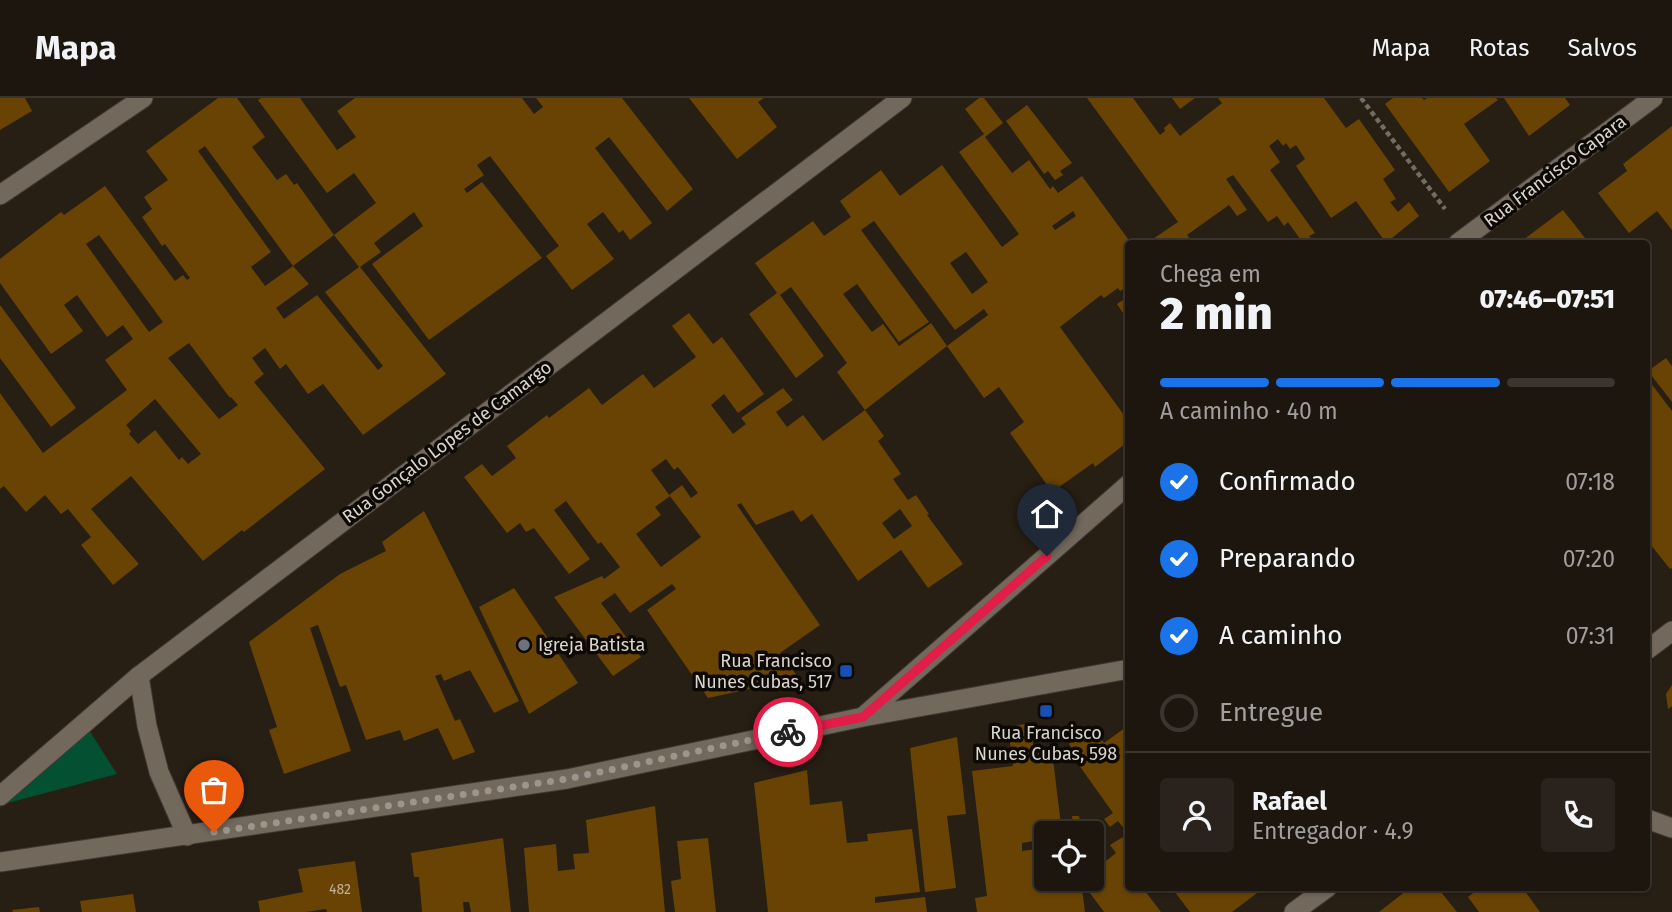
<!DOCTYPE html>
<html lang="pt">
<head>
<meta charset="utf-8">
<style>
  body { margin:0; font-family:"Fira Sans",sans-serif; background:#2a231d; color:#f1f3f6; height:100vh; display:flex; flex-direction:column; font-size:26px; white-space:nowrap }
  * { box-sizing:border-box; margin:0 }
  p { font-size:23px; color:#a09f9e }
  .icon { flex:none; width:38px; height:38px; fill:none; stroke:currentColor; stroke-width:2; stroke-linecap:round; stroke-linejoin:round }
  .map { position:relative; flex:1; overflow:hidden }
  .panel { position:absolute; left:1125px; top:142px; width:525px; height:651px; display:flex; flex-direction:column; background:#1d160f; border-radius:7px; box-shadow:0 2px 5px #0004,0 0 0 2px #3b352f }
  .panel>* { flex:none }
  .controls { position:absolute; left:1034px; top:723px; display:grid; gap:14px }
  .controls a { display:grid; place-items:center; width:70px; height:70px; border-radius:7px; background:#1d160f; box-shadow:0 2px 5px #0004,0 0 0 2px #3b352f; font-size:35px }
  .pin { position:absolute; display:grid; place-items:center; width:60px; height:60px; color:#fff; margin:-72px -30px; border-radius:50% 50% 50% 0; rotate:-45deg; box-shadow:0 0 7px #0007 }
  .pin .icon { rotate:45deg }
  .courier { position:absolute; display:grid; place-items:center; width:70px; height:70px; margin:-35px; border:5px solid #e11d48; border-radius:50%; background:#fff; color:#222; box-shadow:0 2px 9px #0007 }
  .headline em { font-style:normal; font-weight:800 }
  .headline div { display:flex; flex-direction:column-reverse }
  .headline { display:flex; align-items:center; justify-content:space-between; height:119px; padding:0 35px }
  h1 { font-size:46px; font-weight:800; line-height:52px }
  .bar { display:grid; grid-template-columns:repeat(4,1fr); gap:10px 7px; align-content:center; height:84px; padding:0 35px }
  .bar i { height:9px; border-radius:5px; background:#3b352f }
  .bar .on { background:#1a73e8 }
  .bar p { grid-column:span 4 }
  .line { display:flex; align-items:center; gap:18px; padding:0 35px; border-top:2px solid #3b352f }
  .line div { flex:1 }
  .round { display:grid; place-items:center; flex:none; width:74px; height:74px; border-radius:7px; background:#2a231d }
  ol { padding:0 35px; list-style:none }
  li { display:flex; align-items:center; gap:21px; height:77px }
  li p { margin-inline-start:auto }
  li .icon { padding:7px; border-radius:50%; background:#1a73e8; color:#fff; stroke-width:4 }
  li:last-child { color:#a09f9e }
  li i { width:38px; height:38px; border:4px solid #3b352f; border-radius:50% }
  header { display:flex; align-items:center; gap:42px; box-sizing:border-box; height:98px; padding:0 35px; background:#1d160f; border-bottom:2px solid #3b352f }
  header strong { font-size:33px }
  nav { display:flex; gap:38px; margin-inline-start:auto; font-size:24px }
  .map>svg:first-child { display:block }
  .green { fill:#035132 }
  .building { fill:#694303; fill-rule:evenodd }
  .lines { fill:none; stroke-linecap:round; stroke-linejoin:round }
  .minor-casing { stroke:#403933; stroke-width:21 }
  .path { stroke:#736c63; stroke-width:4.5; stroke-dasharray:5 3.5; stroke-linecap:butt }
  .minor { stroke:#72685c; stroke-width:19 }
  .done { stroke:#9b958d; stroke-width:7; stroke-dasharray:0 12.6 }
  .route { stroke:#e11d48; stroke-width:9 }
  .worship-dot { fill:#6b7280; stroke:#0d0905; stroke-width:2.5 }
  .transit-dot { fill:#1a4fb4; stroke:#0d0905; stroke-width:2.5 }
  .labels { text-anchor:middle; stroke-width:7; stroke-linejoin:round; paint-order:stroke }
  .number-label { font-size:14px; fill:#beb09b }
  .street-label { font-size:18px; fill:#dad5ce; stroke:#0d0905 }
  .poi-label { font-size:18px; fill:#dad5ce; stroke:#0d0905; text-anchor:start }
</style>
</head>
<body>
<header>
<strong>Mapa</strong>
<nav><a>Mapa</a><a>Rotas</a><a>Salvos</a></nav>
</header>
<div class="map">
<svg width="1672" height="814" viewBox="0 0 1672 814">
  <rect width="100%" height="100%" fill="#271e14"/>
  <!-- green -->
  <polygon class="green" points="89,632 117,676 4,706"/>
  <!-- building -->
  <g class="building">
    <polygon points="0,0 25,0 32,13 0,32"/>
    <path d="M 218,0 L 237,0 L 265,39 L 252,49 L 277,82 L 286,76 L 294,87 L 297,85 L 334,137 L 293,168 L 205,48 L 198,53 L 271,154 L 251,169 L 265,188 L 293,168 L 309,186 L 276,210 L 284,221 L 317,197 L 378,272 L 383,268 L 325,194 L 359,169 L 334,137 L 376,105 L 354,75 L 327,95 L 258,2 L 261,0 L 300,0 L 337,52 L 356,39 L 337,13 L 355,0 L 522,0 L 534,16 L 543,9 L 536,0 L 622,0 L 693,91 L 667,113 L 609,39 L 595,50 L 652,125 L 630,142 L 623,132 L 619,135 L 603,114 L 587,126 L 614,161 L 572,192 L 546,158 L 559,148 L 490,58 L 477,67 L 484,77 L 464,91 L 467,95 L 482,84 L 542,160 L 429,242 L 372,166 L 423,128 L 414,114 L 374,145 L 381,154 L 360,169 L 446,276 L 363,337 L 323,286 L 308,296 L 286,266 L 280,271 L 265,250 L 252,260 L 264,276 L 254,284 L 325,371 L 244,434 L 242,432 L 203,463 L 131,378 L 91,411 L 139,466 L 113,487 L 81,447 L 91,439 L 68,411 L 61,416 L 45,397 L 26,414 L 4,388 L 0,391 L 0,295 L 43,355 L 127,292 L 105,262 L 133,241 L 123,227 L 107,239 L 77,197 L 64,207 L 83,233 L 51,256 L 0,185 L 0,161 L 61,114 L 64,117 L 105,88 L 175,183 L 183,177 L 187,182 L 190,180 L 165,146 L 162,148 L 142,119 L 152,111 L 144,99 L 168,82 L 146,53 ZM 99,137 L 163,224 L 149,234 L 86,146 ZM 189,245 L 230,300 L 231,299 L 238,307 L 219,321 L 168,260 ZM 155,301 L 201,356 L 188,366 L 182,359 L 179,362 L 155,332 L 138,346 L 129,336 L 131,333 L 126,327 Z"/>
    <polygon points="689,0 764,0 758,4 777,29 737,61"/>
    <path d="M 979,0 L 984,0 L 1003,25 L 985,39 L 1012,75 L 1029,62 L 1050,91 L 1053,88 L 1058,95 L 1082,78 L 1131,145 L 1129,145 L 1129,188 L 1120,193 L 1118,190 L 1104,200 L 1101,197 L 1060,229 L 1129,324 L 1129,343 L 1095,369 L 1093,365 L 1052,394 L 1010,335 L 1024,324 L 999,289 L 984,300 L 947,248 L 988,217 L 984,211 L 955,232 L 874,123 L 861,132 L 929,224 L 899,244 L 857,186 L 843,196 L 872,234 L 883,226 L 899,248 L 931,225 L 947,248 L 865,312 L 884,338 L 878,343 L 901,376 L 893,381 L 908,402 L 916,397 L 929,416 L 927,417 L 963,466 L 928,490 L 901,452 L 858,483 L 812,416 L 801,424 L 793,412 L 756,427 L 741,405 L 737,407 L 820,527 L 780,555 L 797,578 L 745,592 L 708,600 L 647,512 L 676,491 L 672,486 L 630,515 L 615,495 L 601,505 L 641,559 L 613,578 L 554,499 L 602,478 L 604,481 L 620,469 L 601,444 L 598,446 L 566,403 L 554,412 L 590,461 L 569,476 L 534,430 L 526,434 L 520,425 L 507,435 L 464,379 L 482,366 L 492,378 L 516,360 L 507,348 L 547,317 L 549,320 L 589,290 L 602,307 L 643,276 L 654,290 L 696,259 L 672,228 L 689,215 L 713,246 L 722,239 L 764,296 L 738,315 L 724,296 L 711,307 L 733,336 L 746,326 L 741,320 L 783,290 L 793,302 L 776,314 L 787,329 L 803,317 L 823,343 L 865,312 L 837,274 L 847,265 L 791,189 L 780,197 L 824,258 L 796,280 L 749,216 L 777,195 L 755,165 L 813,123 L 824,138 L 851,119 L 840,103 L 881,72 L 900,98 L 942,67 L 1002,149 L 1019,136 L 959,54 L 984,36 L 965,11 ZM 1073,113 L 1076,118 L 1055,132 L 1052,128 ZM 966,154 L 988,184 L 972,196 L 950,165 ZM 666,361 L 674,372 L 678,369 L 698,395 L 691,400 L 682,387 L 669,397 L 701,439 L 661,469 L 636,436 L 661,417 L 655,409 L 670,398 L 651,372 ZM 900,411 L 912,428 L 894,441 L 882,425 Z"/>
    <polygon points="1087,0 1133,0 1160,37 1165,33 1164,30 1170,25 1180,38 1222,5 1218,0 1324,0 1346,30 1359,21 1395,72 1383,81 1396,101 1390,104 1398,114 1409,104 1419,118 1386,145 1356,103 1331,120 1296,68 1305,61 1296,47 1290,51 1286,45 1283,48 1278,41 1269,48 1280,64 1270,72 1315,135 1309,138 1313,143 1310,145 1303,145 1288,124 1284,128 1277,118 1268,124 1233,77 1226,81 1247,112 1237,118 1229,107 1187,137 1193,145 1147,145 1178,124"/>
    <polygon points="1172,0 1195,0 1180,11"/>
    <polygon points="1393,0 1422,0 1424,2 1427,0 1496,0 1498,2 1464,26 1490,63 1449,94 1385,6"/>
    <polygon points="1504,0 1565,0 1570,7 1529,38"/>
    <polygon points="1027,7 1072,65 1060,73 1063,77 1055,82 1048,73 1044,76 1006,23"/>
    <polygon points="1672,28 1672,132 1657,113 1629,135 1598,95 1627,73 1623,66"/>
    <polygon points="1563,112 1589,145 1519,145"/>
    <polygon points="1129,198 1129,224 1117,206"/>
    <polygon points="0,207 76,310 51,329 0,260"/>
    <polygon points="1666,260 1672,268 1672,304 1648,273"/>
    <polygon points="1647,280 1672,313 1672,470 1670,471 1647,442"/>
    <polygon points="424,413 519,603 494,615 470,572 444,583 441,576 435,578 455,623 460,621 475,654 453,662 438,630 404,643 400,632 366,642 346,587 340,589 318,527 310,530 351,653 284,676 269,632 277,629 249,544 340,476 386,453 382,444"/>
    <polygon points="514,490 578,585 529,616 479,509"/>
    <polygon points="1672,587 1672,608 1668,611 1666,596"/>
    <polygon points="1031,625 1034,656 1052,653 1062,735 1046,735 1046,741 1022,745 1022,753 1045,750 1046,780 1080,780 1081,783 1084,780 1092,780 1092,774 1116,755 1110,747 1128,736 1118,723 1110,729 1104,721 1113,715 1076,663 1079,661 1069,646 1093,629 1104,645 1129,627 1129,789 1142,789 1161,814 1104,814 1081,783 1085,814 977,814 975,800 987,798 972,673 1013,668 1008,629"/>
    <polygon points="957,639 966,716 947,718 956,790 925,794 910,650"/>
    <polygon points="807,672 810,707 842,703 847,745 868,743 867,736 912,731 920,794 875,799 875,805 925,799 927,814 768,814 754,685"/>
    <polygon points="655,708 665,814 529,814 524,750 556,746 558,773 575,771 573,756 589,755 586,722"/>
    <polygon points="1072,718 1079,718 1082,735 1074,735"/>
    <polygon points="503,740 511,814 471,814 469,804 463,804 464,814 422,814 419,779 414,779 411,755"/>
    <polygon points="708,740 716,814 675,814 671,783 681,781 677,743"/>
    <polygon points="355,763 362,814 327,814 326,811 306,814 260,814 258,803 303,794 298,771"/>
    <polygon points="1171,789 1265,789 1232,814 1190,814"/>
    <polygon points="1411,789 1437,789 1457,814 1379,814"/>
    <polygon points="1481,789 1522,789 1540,814 1479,814 1468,799"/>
    <polygon points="133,796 136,814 82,814 80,803"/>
    <polygon points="39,809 40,814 13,814 12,812"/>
  </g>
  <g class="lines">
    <!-- minor casing -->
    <g class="minor-casing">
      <g id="minor">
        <polyline points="0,97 143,0"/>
        <polyline points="1458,145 1653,0"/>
        <polyline points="1647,552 1672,533"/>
        <polyline points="139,578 147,628 159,674 187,738"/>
        <polyline points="864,618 1129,386"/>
        <polyline points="0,698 139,578 902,0"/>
        <polyline points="1647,721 1672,730"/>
        <polyline points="0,764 567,681 863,619 1129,571"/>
        <polyline points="1294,814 1328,789"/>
      </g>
    </g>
    <!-- path -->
    <polyline class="path" points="1361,0 1445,111"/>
    <!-- minor -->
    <use href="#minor" class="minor"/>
  </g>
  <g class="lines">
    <!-- done -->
    <polyline class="done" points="214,734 567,681 788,634"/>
    <!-- route -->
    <polyline class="route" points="788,634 863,619 1047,458"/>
  </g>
  <!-- markers -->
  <circle class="worship-dot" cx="524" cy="547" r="7"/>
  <g class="transit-dot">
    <rect x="839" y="566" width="14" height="14" rx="3.5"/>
    <rect x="1039" y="606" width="14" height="14" rx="3.5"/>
  </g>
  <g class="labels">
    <!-- number labels -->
    <g class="number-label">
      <text x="340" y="796">482</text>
    </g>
    <!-- street labels -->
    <g class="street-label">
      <text transform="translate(1555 73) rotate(-37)" y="6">Rua Francisco Capara</text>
      <text transform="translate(447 344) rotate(-37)" y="6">Rua Gonçalo Lopes de Camargo</text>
    </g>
    <!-- poi labels -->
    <g class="poi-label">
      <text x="538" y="553">Igreja Batista</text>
      <text x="832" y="569" text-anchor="end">Rua Francisco<tspan x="832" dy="21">Nunes Cubas, 517</tspan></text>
      <text x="1046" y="641" text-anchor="middle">Rua Francisco<tspan x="1046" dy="21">Nunes Cubas, 598</tspan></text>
    </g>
  </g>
</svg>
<div class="controls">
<a><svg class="icon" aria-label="locate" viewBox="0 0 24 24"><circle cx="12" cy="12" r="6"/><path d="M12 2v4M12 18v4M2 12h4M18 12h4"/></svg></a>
</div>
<div class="pin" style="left:214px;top:734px;background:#ea580c"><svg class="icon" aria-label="bag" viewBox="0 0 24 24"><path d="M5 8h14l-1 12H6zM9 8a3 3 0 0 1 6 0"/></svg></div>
<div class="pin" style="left:1047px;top:458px;background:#1f2937"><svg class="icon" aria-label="home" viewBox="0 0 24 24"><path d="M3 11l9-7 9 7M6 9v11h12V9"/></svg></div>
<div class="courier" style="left:788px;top:634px"><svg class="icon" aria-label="bike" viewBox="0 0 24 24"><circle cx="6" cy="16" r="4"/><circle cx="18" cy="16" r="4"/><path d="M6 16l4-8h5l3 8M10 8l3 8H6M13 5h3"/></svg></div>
<section class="panel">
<div class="headline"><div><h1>2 min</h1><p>Chega em</p></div><em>07:46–07:51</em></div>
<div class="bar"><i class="on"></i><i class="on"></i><i class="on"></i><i></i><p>A caminho · 40 m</p></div>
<ol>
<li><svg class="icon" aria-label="check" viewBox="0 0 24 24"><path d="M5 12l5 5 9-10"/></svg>Confirmado<p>07:18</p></li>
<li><svg class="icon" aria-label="check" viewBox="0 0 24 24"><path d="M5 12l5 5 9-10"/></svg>Preparando<p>07:20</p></li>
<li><svg class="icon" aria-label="check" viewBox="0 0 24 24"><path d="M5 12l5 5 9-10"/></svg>A caminho<p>07:31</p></li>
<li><i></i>Entregue</li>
</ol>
<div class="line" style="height:126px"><a class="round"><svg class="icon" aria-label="person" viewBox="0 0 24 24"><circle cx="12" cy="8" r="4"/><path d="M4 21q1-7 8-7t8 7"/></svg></a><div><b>Rafael</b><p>Entregador · 4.9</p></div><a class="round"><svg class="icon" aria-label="phone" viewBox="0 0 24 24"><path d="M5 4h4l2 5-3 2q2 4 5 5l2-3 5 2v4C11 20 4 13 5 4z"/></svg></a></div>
</section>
</div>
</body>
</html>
